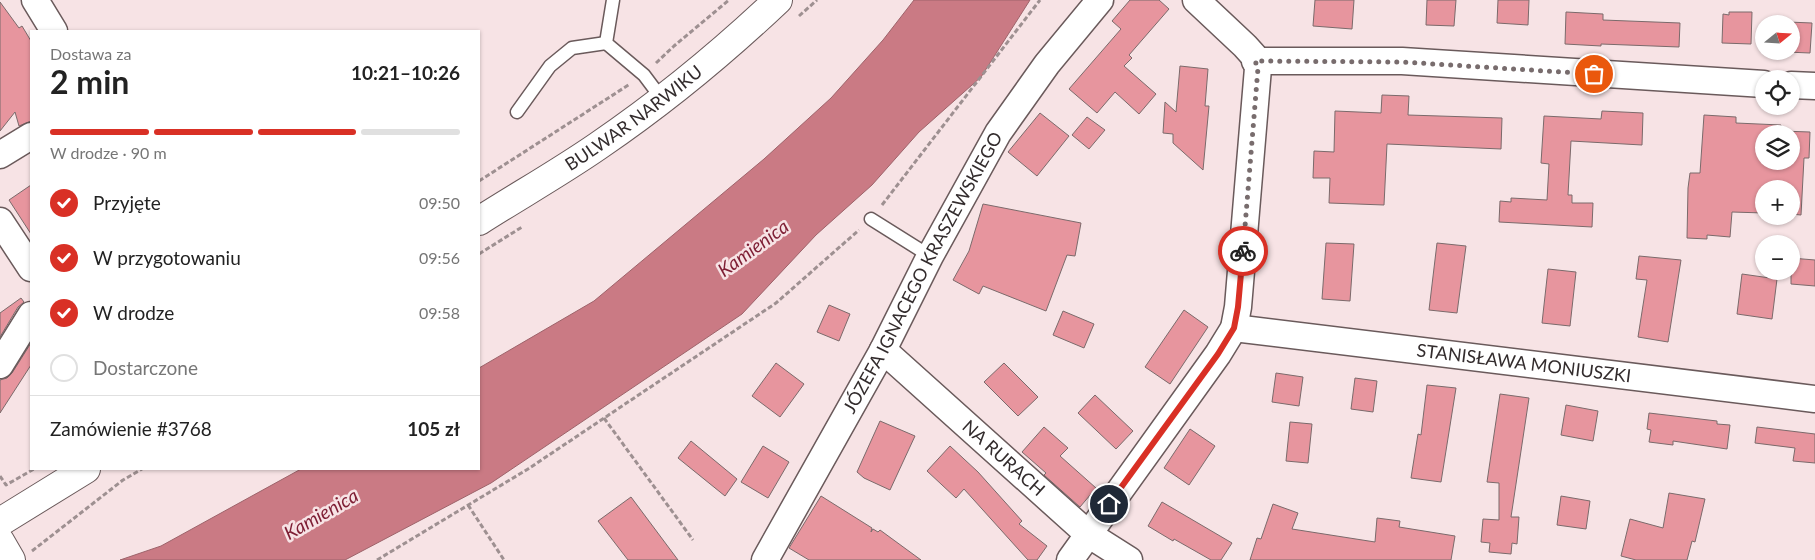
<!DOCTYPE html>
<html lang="pl">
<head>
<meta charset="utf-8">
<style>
  body { margin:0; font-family:Lato,sans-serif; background:#f6f6f6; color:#222; height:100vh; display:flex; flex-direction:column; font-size:19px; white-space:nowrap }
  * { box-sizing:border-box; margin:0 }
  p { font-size:16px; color:#767676 }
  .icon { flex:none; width:28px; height:28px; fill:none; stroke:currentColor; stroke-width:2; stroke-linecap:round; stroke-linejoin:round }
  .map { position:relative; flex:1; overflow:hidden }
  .sheet { position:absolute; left:30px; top:30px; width:450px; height:440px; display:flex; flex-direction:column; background:#fff; border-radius:0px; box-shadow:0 1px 4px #0004 }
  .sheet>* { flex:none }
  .needle { width:32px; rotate:72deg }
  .buttons { position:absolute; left:1755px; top:15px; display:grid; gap:10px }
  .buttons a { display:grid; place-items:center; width:45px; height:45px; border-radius:50%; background:#fff; box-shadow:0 1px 4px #0004; font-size:25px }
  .pin { position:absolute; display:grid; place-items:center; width:42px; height:42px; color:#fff; margin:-21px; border:2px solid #fff; border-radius:50%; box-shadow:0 1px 5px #0007 }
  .courier { position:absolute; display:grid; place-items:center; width:50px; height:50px; margin:-25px; border:4px solid #d93025; border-radius:50%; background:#fff; color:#222; box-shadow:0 1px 6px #0007 }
  .head em { font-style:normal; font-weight:700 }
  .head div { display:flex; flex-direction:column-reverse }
  .head { display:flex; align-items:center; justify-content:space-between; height:85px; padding:0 20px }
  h1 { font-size:32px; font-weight:700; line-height:38px }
  .bar { display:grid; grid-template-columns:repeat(4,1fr); gap:8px 5px; align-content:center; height:60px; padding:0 20px }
  .bar i { height:6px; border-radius:4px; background:#e0e0e0 }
  .bar .current { background:#d93025 }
  .bar p { grid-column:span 4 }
  .line { display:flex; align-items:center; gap:12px; padding:0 20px; border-top:1px solid #e0e0e0 }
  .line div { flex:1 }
  ol { padding:0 20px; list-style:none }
  li { display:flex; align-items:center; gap:15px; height:55px }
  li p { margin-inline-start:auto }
  li .icon { padding:5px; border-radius:50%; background:#d93025; color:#fff; stroke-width:4 }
  li:last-child { color:#767676 }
  li i { width:28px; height:28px; border:2px solid #e0e0e0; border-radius:50% }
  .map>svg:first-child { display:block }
  .water { fill:#ca7a84; stroke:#9d636a }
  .building { fill:#e7959e; stroke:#7b6a6b; fill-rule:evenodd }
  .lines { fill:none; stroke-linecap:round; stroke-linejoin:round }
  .lane-casing { stroke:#6a5a5b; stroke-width:15 }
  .street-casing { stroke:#6a5a5b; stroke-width:29 }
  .secondary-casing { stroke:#6a5a5b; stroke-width:30 }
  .path { stroke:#9e9091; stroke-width:3; stroke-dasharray:5 2.5; stroke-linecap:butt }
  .lane { stroke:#fff; stroke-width:12 }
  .street { stroke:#fff; stroke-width:26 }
  .secondary { stroke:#fff; stroke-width:28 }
  .done { stroke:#786c6d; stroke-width:5; stroke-dasharray:0 9 }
  .route { stroke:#d93025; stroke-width:6 }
  .labels { text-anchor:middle; stroke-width:5; stroke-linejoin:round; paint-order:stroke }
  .street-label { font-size:18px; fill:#332c2d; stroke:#f7e3e5 }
  .water-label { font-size:19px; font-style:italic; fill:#7e1e34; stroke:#f7e3e5 }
</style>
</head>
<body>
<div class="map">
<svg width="1815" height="560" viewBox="0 0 1815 560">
  <rect width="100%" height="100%" fill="#f7e3e5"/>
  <!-- water -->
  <polygon class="water" points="914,0 1030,0 981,77 919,132 872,185 816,235 742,314 491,483 345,560 120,560 161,546 301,469 479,469 479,368 594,301 764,159 831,98 883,40"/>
  <!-- building -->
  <g class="building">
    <polygon points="1130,0 1159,0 1169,9 1129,55 1132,58 1124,66 1156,94 1139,114 1115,92 1097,113 1069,89 1121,29 1112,21"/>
    <polygon points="1315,0 1354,0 1352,29 1313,26"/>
    <polygon points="1427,0 1456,0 1454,26 1426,25"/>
    <polygon points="1498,0 1529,0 1528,25 1497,23"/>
    <polygon points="0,2 19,28 22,26 31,41 31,121 19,126 15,112 0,131"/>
    <polygon points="1566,12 1603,14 1603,20 1680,23 1679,47 1601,44 1601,46 1565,44"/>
    <polygon points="1729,12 1752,12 1751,44 1722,43 1723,14 1729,15"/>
    <polygon points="1788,22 1812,23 1810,53 1786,52 1791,51 1791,24 1788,24"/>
    <polygon points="1180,66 1208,69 1205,106 1209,106 1203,170 1173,143 1173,134 1163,133 1165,102 1176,112"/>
    <polygon points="1382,95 1409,96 1408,115 1502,118 1501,149 1387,144 1384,205 1329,203 1330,178 1313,178 1314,151 1334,152 1335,111 1381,113"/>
    <polygon points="1602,111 1643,113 1642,145 1571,141 1568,195 1572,195 1572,203 1593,203 1592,227 1499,222 1500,201 1511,202 1511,198 1547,200 1549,164 1541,163 1544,116 1601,119"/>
    <polygon points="1040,113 1069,136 1037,176 1008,152"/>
    <path d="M 1704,115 L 1736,117 L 1736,123 L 1781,125 L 1781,131 L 1810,132 L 1809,158 L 1804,158 L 1801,215 L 1791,214 L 1791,189 L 1764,189 L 1764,213 L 1732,212 L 1730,237 L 1707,235 L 1707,239 L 1687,238 L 1688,188 L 1690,173 L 1700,173 ZM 1764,134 L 1791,134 L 1791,161 L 1764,161 Z"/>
    <polygon points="1087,117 1105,130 1089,149 1072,135"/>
    <polygon points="31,185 31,234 9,200"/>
    <polygon points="983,204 1081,223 1075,256 1067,255 1046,311 983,286 979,294 953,280 969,251"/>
    <polygon points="1326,243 1354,244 1350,301 1322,299"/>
    <polygon points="1437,243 1466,246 1457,313 1429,310"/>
    <polygon points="1639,256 1681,260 1668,342 1638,337 1647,280 1636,279"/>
    <polygon points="1791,258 1815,260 1815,286 1791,284"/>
    <polygon points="1548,269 1576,272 1570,326 1542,323"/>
    <polygon points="1742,274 1777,279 1772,319 1737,314"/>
    <polygon points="21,298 24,302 18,307 0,337 0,313"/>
    <polygon points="829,305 850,314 839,341 817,332"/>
    <polygon points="1184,310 1208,327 1170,384 1145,367"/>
    <polygon points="1063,311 1094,324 1084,348 1053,335"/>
    <polygon points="31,343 31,365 0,413 0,380 7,378 12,373"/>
    <polygon points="776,363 804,384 780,417 752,396"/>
    <polygon points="1004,363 1038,397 1018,416 984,382"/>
    <polygon points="1276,373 1303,377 1299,406 1272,402"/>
    <polygon points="1355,378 1377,381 1373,412 1351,409"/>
    <polygon points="1427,385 1456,388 1441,482 1411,478 1418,434 1421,435"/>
    <polygon points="1500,394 1529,398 1511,517 1519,517 1517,544 1512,543 1511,554 1489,552 1490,543 1481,542 1483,519 1499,520 1499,483 1487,482"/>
    <polygon points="1095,395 1133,431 1116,449 1078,413"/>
    <polygon points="1566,405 1598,411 1593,441 1561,435"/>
    <polygon points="1649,413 1717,421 1717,424 1730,425 1727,449 1673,441 1673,445 1649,442 1651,430 1647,429"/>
    <polygon points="880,421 915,436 890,490 864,478 857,472"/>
    <polygon points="1290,422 1312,424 1308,463 1286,461"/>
    <polygon points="1044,427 1068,448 1060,456 1096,488 1080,507 1044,475 1046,473 1022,452"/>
    <polygon points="1757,427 1815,434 1815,463 1793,461 1795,448 1755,443"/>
    <polygon points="1190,429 1215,446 1189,485 1164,468"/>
    <polygon points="691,441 737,479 725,496 678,458"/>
    <polygon points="763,446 789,462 768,498 741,482"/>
    <polygon points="950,446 978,472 1022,521 1019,524 1047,546 1037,560 1028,560 964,489 956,498 927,471"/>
    <polygon points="1669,493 1705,499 1695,542 1692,541 1687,560 1636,560 1621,556 1630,519 1663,528"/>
    <polygon points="821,496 872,528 871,532 873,529 878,532 880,530 921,560 809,560 789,548"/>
    <polygon points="1561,496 1590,501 1586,529 1557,525"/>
    <polygon points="631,497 678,560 628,560 598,521"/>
    <polygon points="1162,502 1232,543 1221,560 1211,560 1174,539 1173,541 1148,526"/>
    <polygon points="1273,504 1298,513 1292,529 1375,542 1377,518 1400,521 1399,527 1455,536 1451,560 1250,560 1257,538 1261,539"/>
  </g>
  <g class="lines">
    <!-- lane casing -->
    <g class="lane-casing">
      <g id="lane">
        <polyline points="613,0 606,43 644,75 662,99"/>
        <polyline points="517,112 550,66 572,48 606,43"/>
        <polyline points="871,219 930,256"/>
      </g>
    </g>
    <!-- street casing -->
    <g class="street-casing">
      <g id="street">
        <polyline points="35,0 54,31"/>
        <polyline points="1255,61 1402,61 1764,84"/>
        <polyline points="1791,85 1815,86"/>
        <polyline points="0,155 31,136"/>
        <polyline points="0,221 31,268"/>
        <path id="s1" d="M 1234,328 L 1815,399"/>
        <path id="s2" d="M 883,350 L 1088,534 L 1129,560"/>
        <polyline points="0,365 31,315"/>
        <path id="s3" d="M 765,560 L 883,350 L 930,256 L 998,133 L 1047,64 L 1100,0"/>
        <polyline points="1070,560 1218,354 1234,328 1238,307 1258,68 1254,56 1245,46 1196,0"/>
      </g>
    </g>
    <!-- secondary casing -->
    <g class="secondary-casing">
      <g id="secondary">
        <path id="s4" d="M 479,221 C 518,196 559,173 598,146 C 661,103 722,53 778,0"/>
        <polyline points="0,522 86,469"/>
        <polyline points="0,541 11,560"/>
      </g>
    </g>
    <!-- path -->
    <g class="path">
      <polyline points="799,16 817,0"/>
      <polyline points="656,63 674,46 729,0"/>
      <polyline points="479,181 630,84"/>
      <polyline points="882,205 1040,0"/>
      <polyline points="479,254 522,227"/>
      <polyline points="604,418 693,540"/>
      <polyline points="0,476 6,485 34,469"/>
      <polyline points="468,505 504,560"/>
      <polyline points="32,551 123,480 142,469"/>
      <polyline points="377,560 528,469 776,303 859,230"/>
    </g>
    <!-- lane -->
    <use href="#lane" class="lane"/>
    <!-- street -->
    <use href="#street" class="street"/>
    <!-- secondary -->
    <use href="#secondary" class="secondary"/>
  </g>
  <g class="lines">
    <!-- done -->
    <polyline class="done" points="1243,251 1258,68 1255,61 1402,62 1594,74"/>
    <!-- route -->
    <polyline class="route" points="1109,504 1218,354 1234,328 1238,307 1243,251"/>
  </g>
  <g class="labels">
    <!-- street labels -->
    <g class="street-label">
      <text dy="6" stroke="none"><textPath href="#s4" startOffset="186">BULWAR NARWIKU</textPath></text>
      <text dy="6" stroke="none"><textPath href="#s3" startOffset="328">JÓZEFA IGNACEGO KRASZEWSKIEGO</textPath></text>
      <text dy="6" stroke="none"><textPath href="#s1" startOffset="292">STANISŁAWA MONIUSZKI</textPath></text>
      <text dy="6" stroke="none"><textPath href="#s2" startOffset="162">NA RURACH</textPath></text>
    </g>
    <!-- water labels -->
    <g class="water-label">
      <text transform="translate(753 248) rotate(-36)" y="7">Kamienica</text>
      <text transform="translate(321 514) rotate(-30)" y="7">Kamienica</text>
    </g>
  </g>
</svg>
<div class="buttons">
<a><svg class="needle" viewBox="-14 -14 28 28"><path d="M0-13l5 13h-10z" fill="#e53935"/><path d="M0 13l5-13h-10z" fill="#767676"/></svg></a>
<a><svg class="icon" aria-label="locate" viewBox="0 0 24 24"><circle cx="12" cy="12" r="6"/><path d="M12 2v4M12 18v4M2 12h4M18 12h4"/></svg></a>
<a><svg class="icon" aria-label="layers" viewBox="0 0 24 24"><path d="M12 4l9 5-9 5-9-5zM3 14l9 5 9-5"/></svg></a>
<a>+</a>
<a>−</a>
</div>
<div class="pin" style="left:1594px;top:74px;background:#ea580c"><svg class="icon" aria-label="bag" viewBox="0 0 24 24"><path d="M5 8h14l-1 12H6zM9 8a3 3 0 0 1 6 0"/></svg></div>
<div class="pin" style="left:1109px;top:504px;background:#1f2937"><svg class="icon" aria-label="home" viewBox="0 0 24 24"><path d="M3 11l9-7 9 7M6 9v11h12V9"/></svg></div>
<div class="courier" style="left:1243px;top:251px"><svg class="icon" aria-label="bike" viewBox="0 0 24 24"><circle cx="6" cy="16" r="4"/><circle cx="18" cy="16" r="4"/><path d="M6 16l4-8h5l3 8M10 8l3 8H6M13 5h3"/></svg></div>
<section class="sheet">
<div class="head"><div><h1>2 min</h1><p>Dostawa za</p></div><em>10:21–10:26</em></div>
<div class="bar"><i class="current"></i><i class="current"></i><i class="current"></i><i></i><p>W drodze · 90 m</p></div>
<ol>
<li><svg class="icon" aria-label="check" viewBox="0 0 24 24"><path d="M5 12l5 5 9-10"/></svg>Przyjęte<p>09:50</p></li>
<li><svg class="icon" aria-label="check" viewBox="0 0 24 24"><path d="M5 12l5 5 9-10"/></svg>W przygotowaniu<p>09:56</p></li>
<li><svg class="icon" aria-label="check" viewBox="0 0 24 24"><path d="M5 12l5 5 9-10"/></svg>W drodze<p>09:58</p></li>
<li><i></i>Dostarczone</li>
</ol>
<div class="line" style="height:65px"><div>Zamówienie #3768</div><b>105 zł</b></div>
</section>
</div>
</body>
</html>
